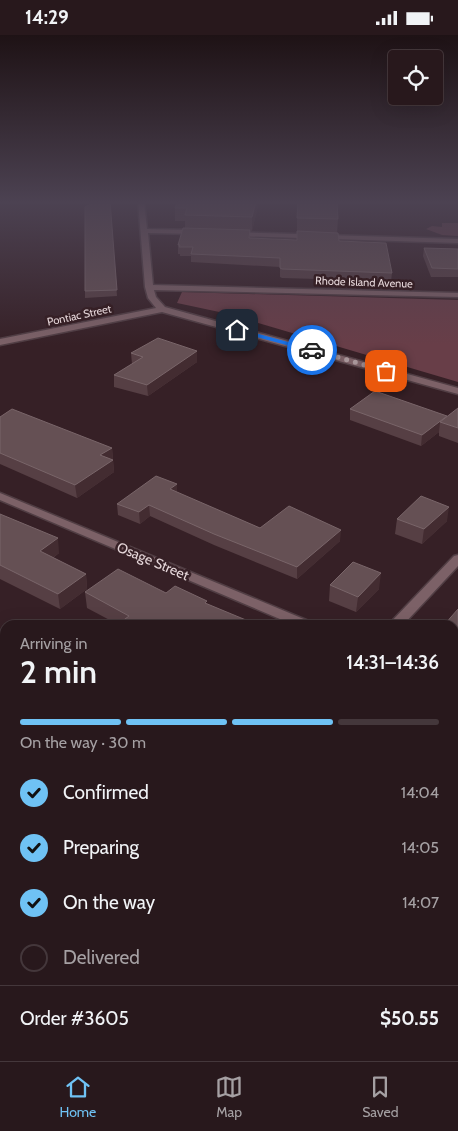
<!DOCTYPE html>
<html lang="en">
<head>
<meta charset="utf-8">
<style>
  body { margin:0; font-family:Cabin,sans-serif; background:#302125; color:#f1f3f6; height:100vh; display:flex; flex-direction:column; font-size:19px; white-space:nowrap }
  * { box-sizing:border-box; margin:0 }
  p { font-size:16px; color:#a5a0a3 }
  .icon { flex:none; width:28px; height:28px; fill:none; stroke:currentColor; stroke-width:2; stroke-linecap:round; stroke-linejoin:round }
  .map { position:relative; flex:1; overflow:hidden }
  .side { position:absolute; left:0px; top:585px; width:459px; height:441px; display:flex; flex-direction:column; background:#28181c; border-radius:15px 15px 0 0; box-shadow:0 5px 20px #0002,0 0 0 1px #44373b }
  .side>* { flex:none }
  .tools { position:absolute; left:388px; top:15px; display:grid; gap:10px }
  .tools a { display:grid; place-items:center; width:55px; height:55px; border-radius:5px; background:#28181c; box-shadow:0 5px 20px #0002,0 0 0 1px #44373b; font-size:25px }
  .pin { position:absolute; display:grid; place-items:center; width:42px; height:42px; color:#fff; margin:-21px; border-radius:10px; box-shadow:0 2px 8px #0006 }
  .courier { position:absolute; display:grid; place-items:center; width:50px; height:50px; margin:-25px; border:4px solid #1a73e8; border-radius:50%; background:#fff; color:#222; box-shadow:0 1px 6px #0007 }
  .summary em { font-style:normal; font-weight:600 }
  .summary div { display:flex; flex-direction:column-reverse }
  .summary { display:flex; align-items:center; justify-content:space-between; height:85px; padding:0 20px }
  h1 { font-size:32px; font-weight:600; line-height:38px }
  .bar { display:grid; grid-template-columns:repeat(4,1fr); gap:8px 5px; align-content:center; height:60px; padding:0 20px }
  .bar i { height:6px; border-radius:4px; background:#44373b }
  .bar .on { background:#6fc2f4 }
  .bar p { grid-column:span 4 }
  .line { display:flex; align-items:center; gap:12px; padding:0 20px; border-top:1px solid #44373b }
  .line div { flex:1 }
  ol { padding:0 20px; list-style:none }
  li { display:flex; align-items:center; gap:15px; height:55px }
  li p { margin-inline-start:auto }
  li .icon { padding:5px; border-radius:50%; background:#6fc2f4; color:#111; stroke-width:4 }
  li:last-child { color:#a5a0a3 }
  li i { width:28px; height:28px; border:2px solid #44373b; border-radius:50% }
  .status { display:flex; justify-content:space-between; align-items:center; height:35px; padding:0 25px; background:#28181c; direction:ltr }
  .status svg { height:14px; fill:currentColor }
  .dock { display:flex; justify-content:space-around; align-items:center; height:70px; border-top:1px solid #44373b; background:#28181c; font-size:14px; color:#a5a0a3 }
  .dock a { display:grid; justify-items:center; gap:2px }
  .dock .on { color:#6fc2f4 }
  .map>svg:first-child { display:block }
  .green { fill:#683e48 }
  .lines { fill:none; stroke-linecap:round; stroke-linejoin:round }
  .minor-casing { stroke:#513e44; stroke-width:3 }
  .minor { fill:#7c6167; fill-rule:evenodd }
  .wall { fill:#563f44 }
  .shaded-wall { fill:#432c31 }
  .building { fill:#655054; stroke:#796569 }
  .route { fill:#1a73e8 }
  .done { stroke:#a8969a; stroke-width:5; stroke-dasharray:0 9 }
  .labels { text-anchor:middle; stroke-width:5; stroke-linejoin:round; paint-order:stroke }
  .far-street-label { font-size:11px; fill:#e5d6d9; stroke:#362026 }
  .street-label { font-size:14px; fill:#e5d6d9; stroke:#362026 }
</style>
</head>
<body>
<div class="status"><b>14:29</b><svg viewBox="0 0 49 12"><path d="M0 12V9h3v3zM5 12V6h3v6zM10 12V3h3v9zM15 12V0h3v12zM26 1h20v11H26zM47 4h2v5h-2z"/></svg></div>
<div class="map">
<svg width="458" height="1026" viewBox="0 0 458 1026">
  <rect width="100%" height="100%" fill="#362026"/>
  <!-- green -->
  <g class="green">
    <polygon points="442,188 458,188 458,201 442,200 426,194 432,191 442,192"/>
    <polygon points="182,257 458,265 458,347 224,278 177,268"/>
  </g>
  <g class="lines">
    <!-- minor casing -->
    <g class="minor-casing">
      <g id="minor">
        <polygon points="138,166 144,166 147,194 197,195 201,197 197,199 148,198 153,250 458,258 458,262 154,255 156,262 165,272 458,353 458,359 162,277 0,310 0,304 156,273 148,263 145,252"/>
        <polygon points="232,197 458,204 458,208 235,201 232,201"/>
        <polygon points="0,458 311,587 313,590 294,590 0,465"/>
        <polygon points="458,520 458,531 403,590 388,590 454,521"/>
        <polygon points="454,649 458,650 458,661 454,660"/>
      </g>
    </g>
    <!-- minor -->
    <use href="#minor" class="minor"/>
  </g>
  <!-- wall -->
  <g class="wall">
    <polygon points="110,166 117,261 85,263 85,256"/>
    <polygon points="259,166 252,196 250,195 250,203 297,205 297,166 338,184 337,198 339,206 392,238 391,246 282,243 280,242 280,232 191,227 191,221 180,221 180,219 178,219 178,210 185,193 185,186 175,186 175,173"/>
    <polygon points="424,213 458,214 458,242 431,242 423,221"/>
    <polygon points="197,316 197,327 148,361 114,352 114,340 132,329 131,318"/>
    <polygon points="458,373 458,408 439,401 439,397 421,411 350,385 350,374 447,382"/>
    <polygon points="0,382 112,413 114,437 77,463 0,429"/>
    <polygon points="177,458 260,493 340,506 297,544 214,510 150,481 140,489 118,480 117,469"/>
    <polygon points="0,479 59,518 53,523 86,539 87,554 60,574 0,544"/>
    <polygon points="397,484 447,486 422,509 395,499"/>
    <polygon points="330,550 379,554 356,577 329,566"/>
    <polygon points="85,557 166,558 207,569 258,590 119,590 87,573"/>
    <polygon points="458,574 458,621 454,619 454,590"/>
    <polygon points="0,838 5,839 5,978 4,980 0,979"/>
  </g>
  <!-- shaded-wall -->
  <g class="shaded-wall">
    <polygon points="256,166 259,166 252,196 252,182"/>
    <polygon points="197,316 197,327 148,361 147,350"/>
    <polygon points="447,381 440,387 439,397 421,411 422,400"/>
    <polygon points="112,413 113,425 100,420"/>
    <polygon points="113,425 114,437 77,463 75,450"/>
    <polygon points="177,449 177,461 170,454"/>
    <polygon points="149,470 150,481 140,489 139,477"/>
    <polygon points="449,472 447,486 422,509 424,494"/>
    <polygon points="341,495 340,506 297,544 297,532"/>
    <polygon points="58,503 59,518 42,531 40,516"/>
    <polygon points="381,538 379,554 356,577 358,562"/>
    <polygon points="86,539 87,554 60,574 58,559"/>
    <polygon points="5,934 5,978 4,980 0,964 0,943"/>
    <polygon points="264,1021 271,1021 270,1026 263,1026"/>
  </g>
  <!-- building -->
  <g class="building">
    <polygon points="97,166 110,166 117,255 85,256 85,172"/>
    <polygon points="178,166 256,166 252,182 185,180 187,173 175,173"/>
    <polygon points="298,166 337,166 338,184 297,183"/>
    <polygon points="183,193 250,195 249,203 297,205 297,196 338,198 339,206 386,208 392,238 282,234 280,233 280,223 191,219 193,212 179,212 180,210 178,210"/>
    <polygon points="424,213 458,214 458,234 432,233"/>
    <polygon points="158,303 197,316 147,350 114,340 143,322 131,318"/>
    <polygon points="375,356 447,381 422,400 350,374"/>
    <polygon points="458,373 458,393 440,387"/>
    <polygon points="12,374 112,413 100,420 113,425 75,450 0,418 0,382"/>
    <polygon points="156,441 177,449 170,454 260,493 289,471 341,495 297,532 214,499 149,470 139,477 117,469"/>
    <polygon points="421,461 449,472 424,494 397,484"/>
    <polygon points="0,479 58,503 40,516 86,539 58,559 0,530"/>
    <polygon points="353,527 381,538 358,562 330,550"/>
    <polygon points="118,534 166,558 175,551 207,566 205,568 258,590 127,590 121,587 129,581 85,557"/>
    <polygon points="458,574 458,604 454,602 454,590 444,590"/>
    <polygon points="0,838 5,839 5,935 0,943"/>
    <polygon points="164,1021 264,1021 263,1026 162,1026"/>
  </g>
  <!-- sky -->
  <linearGradient id="sky" x2="0" y2="1"><stop stop-color="#1e1215"/><stop offset="0.54" stop-color="#4c4252"/><stop offset="1" stop-color="#4c4252" stop-opacity="0"/></linearGradient>
  <rect width="458" height="310" fill="url(#sky)"/>
  <!-- route -->
  <polygon class="route" points="237,293 314,314 315,315 312,317 235,296"/>
  <g class="lines">
    <!-- done -->
    <polyline class="done" points="312,315 386,336"/>
  </g>
  <g class="labels">
    <!-- far-street labels -->
    <g class="far-street-label">
      <text transform="translate(364 247) rotate(2)" y="4">Rhode Island Avenue</text>
      <text transform="translate(79 280) rotate(-12)" y="4">Pontiac Street</text>
    </g>
    <!-- street labels -->
    <g class="street-label">
      <text transform="translate(153 526) rotate(23)" y="5">Osage Street</text>
    </g>
  </g>
</svg>
<div class="tools">
<a><svg class="icon" aria-label="locate" viewBox="0 0 24 24"><circle cx="12" cy="12" r="6"/><path d="M12 2v4M12 18v4M2 12h4M18 12h4"/></svg></a>
</div>
<div class="pin" style="left:386px;top:336px;background:#ea580c"><svg class="icon" aria-label="bag" viewBox="0 0 24 24"><path d="M5 8h14l-1 12H6zM9 8a3 3 0 0 1 6 0"/></svg></div>
<div class="pin" style="left:237px;top:295px;background:#1f2937"><svg class="icon" aria-label="home" viewBox="0 0 24 24"><path d="M3 11l9-7 9 7M6 9v11h12V9"/></svg></div>
<div class="courier" style="left:312px;top:315px"><svg class="icon" aria-label="car" viewBox="0 0 24 24"><path d="M5 17H2v-5l4-1 3-4h7l3 4 3 1v5h-3M9 17h6M6 11h13"/><circle cx="7" cy="17" r="2"/><circle cx="17" cy="17" r="2"/></svg></div>
<section class="side">
<div class="summary"><div><h1>2 min</h1><p>Arriving in</p></div><em>14:31–14:36</em></div>
<div class="bar"><i class="on"></i><i class="on"></i><i class="on"></i><i></i><p>On the way · 30 m</p></div>
<ol>
<li><svg class="icon" aria-label="check" viewBox="0 0 24 24"><path d="M5 12l5 5 9-10"/></svg>Confirmed<p>14:04</p></li>
<li><svg class="icon" aria-label="check" viewBox="0 0 24 24"><path d="M5 12l5 5 9-10"/></svg>Preparing<p>14:05</p></li>
<li><svg class="icon" aria-label="check" viewBox="0 0 24 24"><path d="M5 12l5 5 9-10"/></svg>On the way<p>14:07</p></li>
<li><i></i>Delivered</li>
</ol>
<div class="line" style="height:65px"><div>Order #3605</div><b>$50.55</b></div>
</section>
</div>
<nav class="dock">
<a class="on"><svg class="icon" aria-label="home" viewBox="0 0 24 24"><path d="M3 11l9-7 9 7M6 9v11h12V9"/></svg>Home</a>
<a><svg class="icon" aria-label="map" viewBox="0 0 24 24"><path d="M3 6l6-2 6 2 6-2v14l-6 2-6-2-6 2zM9 4v14M15 6v14"/></svg>Map</a>
<a><svg class="icon" aria-label="saved" viewBox="0 0 24 24"><path d="M7 4h10v16l-5-4-5 4z"/></svg>Saved</a>
</nav>
</body>
</html>
